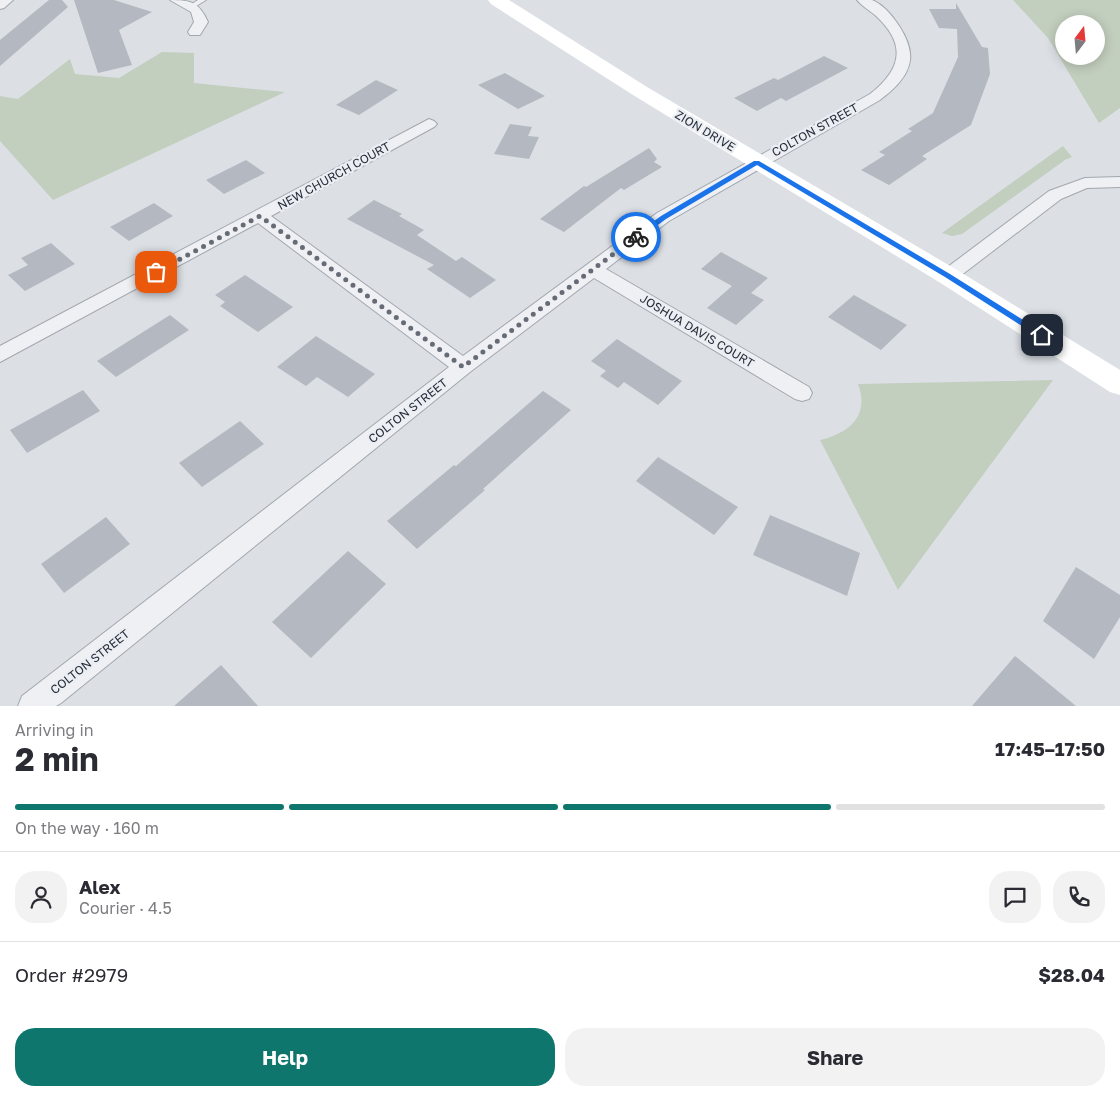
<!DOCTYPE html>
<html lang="en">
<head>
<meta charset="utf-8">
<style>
  body { margin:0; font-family:"Golos Text",sans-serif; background:#f2f2f3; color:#2b2b33; height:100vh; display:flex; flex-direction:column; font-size:19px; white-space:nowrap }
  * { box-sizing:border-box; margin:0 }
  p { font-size:16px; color:#7c7c81 }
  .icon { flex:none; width:28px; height:28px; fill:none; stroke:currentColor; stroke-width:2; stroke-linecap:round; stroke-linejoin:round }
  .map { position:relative; height:706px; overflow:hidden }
  .sheet { display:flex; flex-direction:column; background:#fff; flex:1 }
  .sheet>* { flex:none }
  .needle { width:32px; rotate:16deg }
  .buttons { position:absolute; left:1055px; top:15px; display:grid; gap:10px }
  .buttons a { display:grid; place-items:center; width:50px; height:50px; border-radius:50%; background:#fff; box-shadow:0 2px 12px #0003; font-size:25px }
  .pin { position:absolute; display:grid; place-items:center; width:42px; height:42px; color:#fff; margin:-21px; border-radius:10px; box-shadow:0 2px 8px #0006 }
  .courier { position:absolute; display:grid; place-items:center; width:50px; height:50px; margin:-25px; border:4px solid #1a73e8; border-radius:50%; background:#fff; color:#222; box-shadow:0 1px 6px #0007 }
  .headline em { font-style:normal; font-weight:700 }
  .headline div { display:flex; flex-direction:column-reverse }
  .headline { display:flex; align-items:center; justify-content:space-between; height:85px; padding:0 15px }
  h1 { font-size:32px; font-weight:700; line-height:38px }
  .bar { display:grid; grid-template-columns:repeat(4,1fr); gap:8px 5px; align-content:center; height:60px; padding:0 15px }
  .bar i { height:6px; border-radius:4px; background:#e1e1e2 }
  .bar .selected { background:#0f766e }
  .bar p { grid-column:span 4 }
  .line { display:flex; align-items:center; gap:12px; padding:0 15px; border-top:1px solid #e1e1e2 }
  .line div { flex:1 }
  .round { display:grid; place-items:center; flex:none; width:52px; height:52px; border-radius:20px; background:#f2f2f3 }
  .action { display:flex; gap:10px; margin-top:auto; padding:10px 15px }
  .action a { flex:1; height:58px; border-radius:20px; background:#0f766e; color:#fff; font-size:20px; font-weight:700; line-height:58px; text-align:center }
  .action a+a { background:#f2f2f3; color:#2b2b33 }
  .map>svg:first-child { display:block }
  .green { fill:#c2cebe; fill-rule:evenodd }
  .building { fill:#b4b9c1 }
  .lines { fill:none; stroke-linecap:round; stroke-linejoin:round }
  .service-casing { stroke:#a2a7ae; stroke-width:2 }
  .minor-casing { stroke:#a2a7ae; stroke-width:2 }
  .service { fill:#eef0f4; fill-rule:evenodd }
  .minor { fill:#eef0f4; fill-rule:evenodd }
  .secondary { fill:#fff; fill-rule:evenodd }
  .route { fill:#1a73e8 }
  .done { stroke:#666c76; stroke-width:5; stroke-dasharray:0 9 }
  .labels { text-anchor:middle; stroke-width:4.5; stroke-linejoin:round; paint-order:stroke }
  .street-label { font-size:12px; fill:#272e3a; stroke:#ebeef3 }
</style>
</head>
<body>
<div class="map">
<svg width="1120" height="706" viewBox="0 0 1120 706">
  <rect width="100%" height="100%" fill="#dce0e5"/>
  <!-- green -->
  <g class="green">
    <path d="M 1013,0 L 1120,0 L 1120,108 L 1099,123 L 1048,38 ZM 1064,24 L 1096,24 L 1096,56 L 1064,56 Z"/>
    <polygon points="162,52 194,53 194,83 285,92 53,200 0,141 0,96 18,99 70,59 75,74 119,78"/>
    <polygon points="1063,146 1072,157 1065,160 962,234 952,236 942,233"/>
    <path d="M 1053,380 L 898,590 L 820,440 C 849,433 870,416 858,384 Z"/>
  </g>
  <!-- building -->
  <g class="building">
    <polygon points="49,0 62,0 68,7 0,66 0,40"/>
    <polygon points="74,0 114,0 152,12 119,30 132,65 98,73"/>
    <polygon points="956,3 982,47 988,48 990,74 971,125 922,156 927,159 889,185 861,170 885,155 879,152 912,131 908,129 933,113 958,57 957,29 939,28 929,9 956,9"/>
    <polygon points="824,56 848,68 786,101 781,98 757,111 734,98 774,78 778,80"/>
    <polygon points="505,73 545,96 518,109 478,85"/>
    <polygon points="376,80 398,90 359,115 336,105"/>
    <polygon points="510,124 532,127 528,136 539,137 529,159 494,154"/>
    <polygon points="649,148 657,159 654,162 662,167 624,190 621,188 564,232 540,219 584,186 586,187"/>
    <polygon points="246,160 265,173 224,194 206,180"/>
    <polygon points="374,200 402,214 399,216 424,230 417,235 456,261 462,257 496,280 470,298 427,269 434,265 347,219"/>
    <polygon points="154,203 173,216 129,241 110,227"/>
    <polygon points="51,243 75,264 25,291 8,275 28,265 21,258"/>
    <polygon points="721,252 768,278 751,293 764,300 736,325 707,308 732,286 701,269"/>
    <polygon points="245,275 293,307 258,332 220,306 225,302 215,295"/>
    <polygon points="854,295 907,325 881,350 828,317"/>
    <polygon points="170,315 189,330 116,377 97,361"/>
    <polygon points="316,336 375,374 348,397 317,377 306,386 277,367"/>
    <polygon points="617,339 682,381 658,405 624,382 618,388 600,376 606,371 591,361"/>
    <polygon points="83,390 100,411 27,453 10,430"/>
    <polygon points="543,391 571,410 483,489 485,490 417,549 387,521 454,465 456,466"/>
    <polygon points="240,421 264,444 202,487 179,463"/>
    <polygon points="658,457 738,507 714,535 636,481"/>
    <polygon points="770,515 860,553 847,596 753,555"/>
    <polygon points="106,517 130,544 64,593 41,564"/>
    <polygon points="348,551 386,584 311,658 272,622"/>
    <polygon points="1076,567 1120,595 1120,617 1094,659 1043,621"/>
    <polygon points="1015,656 1076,706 972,706"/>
    <polygon points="221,665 258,706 174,706"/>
  </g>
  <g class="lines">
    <!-- service casing -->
    <g class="service-casing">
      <polygon id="service" points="198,0 206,0 193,8 189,8 189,6"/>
    </g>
    <!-- minor casing -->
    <g class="minor-casing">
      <g id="minor">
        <polygon points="0,0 13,0 4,8 0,9"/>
        <path d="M 170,0 C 191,0 199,2 208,22 L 200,35 L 190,35 L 188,32 L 194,22 L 191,12 Z"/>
        <path d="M 857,0 C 861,0 868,0 872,0 C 890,7 913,41 910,60 C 908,77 893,90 880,100 L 669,221 L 606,269 L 809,387 L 812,393 L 809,399 L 802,401 L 795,399 L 594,278 L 470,372 L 61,703 L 56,706 L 18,706 L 22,696 L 449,367 L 258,223 L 0,362 L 0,346 L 429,119 L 434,121 L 437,124 L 434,127 L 271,216 L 463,356 L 657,213 L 870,94 C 902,69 907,44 875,15 C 869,10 862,6 857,0 Z"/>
        <polygon points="1120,177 1120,187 1087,188 1061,199 955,280 948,282 941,280 939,276 941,272 1049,191 1085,178"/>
      </g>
    </g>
    <!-- service -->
    <use href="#service" class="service"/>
    <!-- minor -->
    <use href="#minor" class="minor"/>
    <!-- secondary -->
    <polygon class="secondary" points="488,0 509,0 647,87 957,270 1120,370 1120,395 1110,392 939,282 633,95 491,4"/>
  </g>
  <!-- route -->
  <polygon class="route" points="754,161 759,161 950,274 1044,333 1044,337 1039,337 945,277 757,165 666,219 639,239 632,237 661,216"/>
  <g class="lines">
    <!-- done -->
    <polyline class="done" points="156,272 260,216 463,367 636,237"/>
  </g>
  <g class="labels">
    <!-- street labels -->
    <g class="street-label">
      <text transform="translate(815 130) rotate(-29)" y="4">COLTON STREET</text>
      <text transform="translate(705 131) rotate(31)" y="4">ZION DRIVE</text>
      <text transform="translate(334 176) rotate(-29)" y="4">NEW CHURCH COURT</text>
      <text transform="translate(697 331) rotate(31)" y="4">JOSHUA DAVIS COURT</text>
      <text transform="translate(408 411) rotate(-38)" y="4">COLTON STREET</text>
      <text transform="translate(90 662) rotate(-38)" y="4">COLTON STREET</text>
    </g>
  </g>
</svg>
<div class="buttons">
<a><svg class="needle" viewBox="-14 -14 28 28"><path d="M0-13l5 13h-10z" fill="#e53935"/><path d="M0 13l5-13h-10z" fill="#7c7c81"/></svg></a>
</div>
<div class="pin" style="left:156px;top:272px;background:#ea580c"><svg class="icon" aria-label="bag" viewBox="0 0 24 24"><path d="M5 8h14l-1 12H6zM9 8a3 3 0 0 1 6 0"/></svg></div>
<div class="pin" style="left:1042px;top:335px;background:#1f2937"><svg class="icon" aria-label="home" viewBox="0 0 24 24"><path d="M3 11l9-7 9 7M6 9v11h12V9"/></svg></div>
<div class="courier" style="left:636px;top:237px"><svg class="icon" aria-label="bike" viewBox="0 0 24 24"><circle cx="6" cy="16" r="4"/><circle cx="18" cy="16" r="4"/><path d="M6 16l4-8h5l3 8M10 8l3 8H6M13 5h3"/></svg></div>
</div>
<section class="sheet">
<div class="headline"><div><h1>2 min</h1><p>Arriving in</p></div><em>17:45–17:50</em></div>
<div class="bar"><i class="selected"></i><i class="selected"></i><i class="selected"></i><i></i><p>On the way · 160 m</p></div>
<div class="line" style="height:90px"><a class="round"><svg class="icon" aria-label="person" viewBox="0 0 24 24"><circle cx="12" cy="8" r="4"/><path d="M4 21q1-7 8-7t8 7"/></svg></a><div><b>Alex</b><p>Courier · 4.5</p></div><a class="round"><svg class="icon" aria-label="chat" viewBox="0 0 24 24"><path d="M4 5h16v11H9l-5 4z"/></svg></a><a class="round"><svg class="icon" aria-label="phone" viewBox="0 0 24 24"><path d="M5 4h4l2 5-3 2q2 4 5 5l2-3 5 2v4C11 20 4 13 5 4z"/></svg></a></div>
<div class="line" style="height:65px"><div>Order #2979</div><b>$28.04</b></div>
<div class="action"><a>Help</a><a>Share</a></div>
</section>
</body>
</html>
